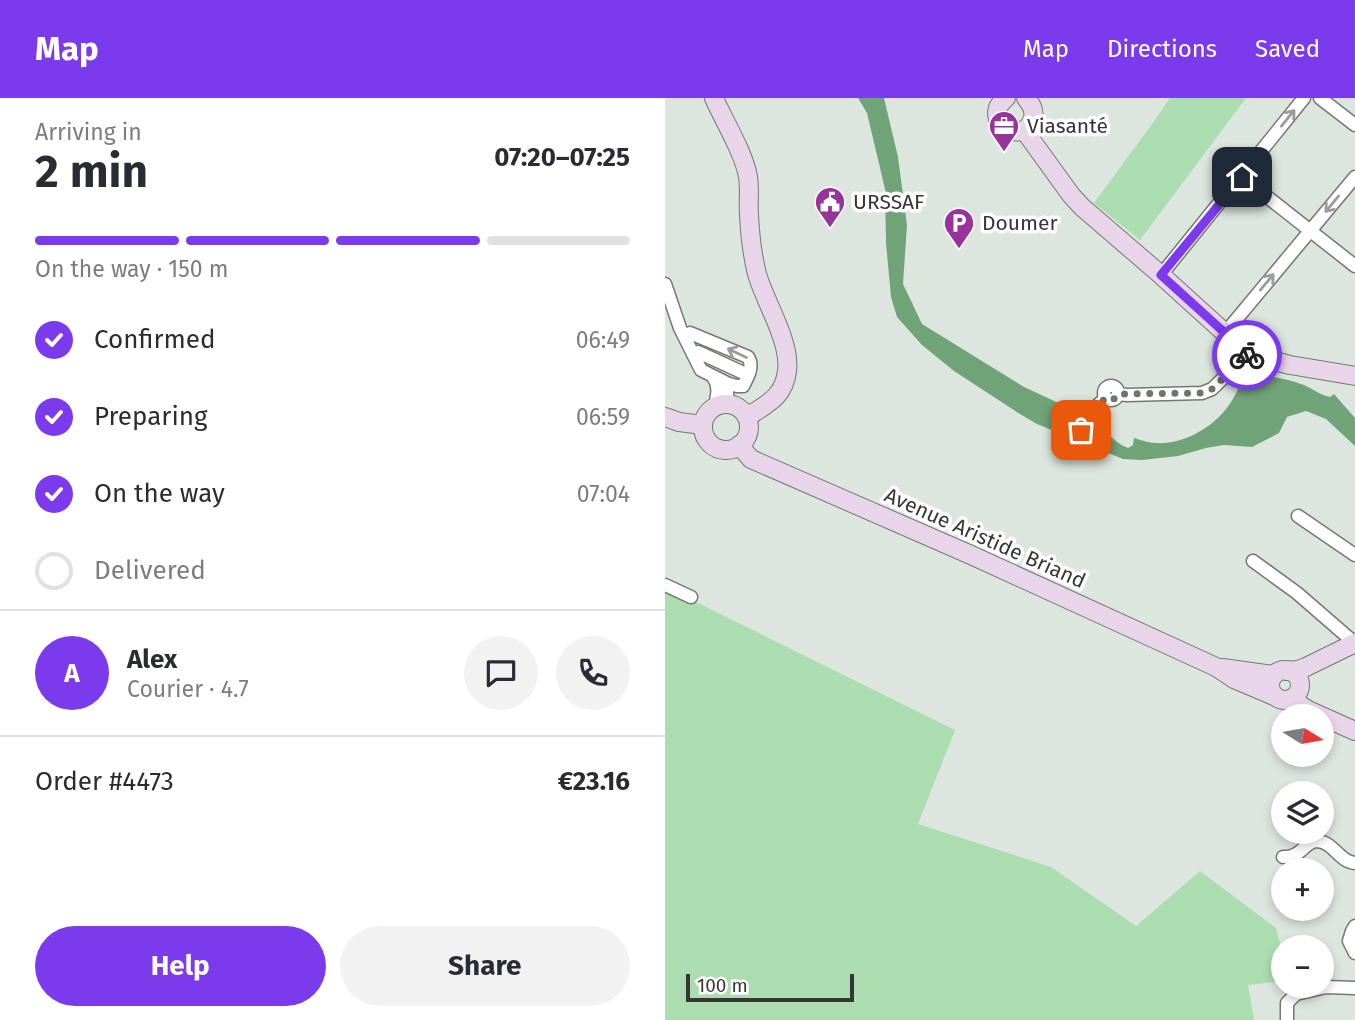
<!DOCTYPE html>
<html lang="en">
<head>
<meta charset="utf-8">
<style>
  body { margin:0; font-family:"Fira Sans",sans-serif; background:#f2f2f3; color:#2b2b33; height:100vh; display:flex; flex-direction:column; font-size:26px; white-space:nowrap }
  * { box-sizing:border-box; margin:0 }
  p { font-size:23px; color:#7c7c81 }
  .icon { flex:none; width:38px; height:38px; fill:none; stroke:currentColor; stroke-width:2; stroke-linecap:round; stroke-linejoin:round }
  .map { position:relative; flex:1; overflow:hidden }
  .sheet { display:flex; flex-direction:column; background:#fff; width:665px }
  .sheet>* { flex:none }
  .needle { width:46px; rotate:101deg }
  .fabs { position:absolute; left:606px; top:606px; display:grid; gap:14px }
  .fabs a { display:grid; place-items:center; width:63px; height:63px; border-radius:50%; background:#fff; box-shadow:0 4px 10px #0003; font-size:35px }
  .scale { position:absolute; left:21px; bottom:18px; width:168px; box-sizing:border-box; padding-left:7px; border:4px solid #343734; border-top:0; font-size:19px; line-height:24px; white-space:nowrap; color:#343734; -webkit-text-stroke:5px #fff; paint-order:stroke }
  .pin { position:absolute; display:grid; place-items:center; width:60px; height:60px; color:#fff; margin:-30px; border-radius:14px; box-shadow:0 4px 10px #0006 }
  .courier { position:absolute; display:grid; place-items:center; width:70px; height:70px; margin:-35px; border:5px solid #7c3aed; border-radius:50%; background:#fff; color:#222; box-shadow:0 2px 9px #0007 }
  .head em { font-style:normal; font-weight:700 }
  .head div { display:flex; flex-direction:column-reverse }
  .head { display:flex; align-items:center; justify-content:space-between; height:119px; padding:0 35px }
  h1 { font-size:46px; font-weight:700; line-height:52px }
  .bar { display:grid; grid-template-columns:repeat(4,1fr); gap:10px 7px; align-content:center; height:84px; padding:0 35px }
  .bar i { height:9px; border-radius:5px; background:#e1e1e2 }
  .bar .selected { background:#7c3aed }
  .bar p { grid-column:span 4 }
  .line { display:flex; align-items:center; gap:18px; padding:0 35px; border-top:2px solid #e1e1e2 }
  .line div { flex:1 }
  .round { display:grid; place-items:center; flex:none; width:74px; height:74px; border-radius:37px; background:#f2f2f3 }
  ol { padding:0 35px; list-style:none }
  li { display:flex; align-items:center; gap:21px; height:77px }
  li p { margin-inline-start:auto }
  li .icon { padding:7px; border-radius:50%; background:#7c3aed; color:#fff; stroke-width:4 }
  li:last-child { color:#7c7c81 }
  li i { width:38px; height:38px; border:4px solid #e1e1e2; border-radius:50% }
  .button { display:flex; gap:14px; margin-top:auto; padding:14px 35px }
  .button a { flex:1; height:80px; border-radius:42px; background:#7c3aed; color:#fff; font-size:28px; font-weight:700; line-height:80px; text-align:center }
  .button a+a { background:#f2f2f3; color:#2b2b33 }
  header { display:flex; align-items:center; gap:42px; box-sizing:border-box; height:98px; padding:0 35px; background:#7c3aed; color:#fff }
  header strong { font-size:33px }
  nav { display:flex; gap:38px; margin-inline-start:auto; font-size:24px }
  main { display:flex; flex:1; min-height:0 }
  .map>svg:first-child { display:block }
  .green { fill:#abddb1 }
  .water { fill:#71a378 }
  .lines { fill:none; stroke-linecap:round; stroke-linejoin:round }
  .street-casing { stroke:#717972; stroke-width:15 }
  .secondary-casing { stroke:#717972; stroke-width:20 }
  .street { stroke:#fff; stroke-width:12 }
  .secondary { stroke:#e9d5e9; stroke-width:18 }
  .oneway { stroke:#9a9b9a }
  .done { stroke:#6f7470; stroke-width:7; stroke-dasharray:0 12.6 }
  .route { stroke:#7c3aed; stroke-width:9 }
  .labels { text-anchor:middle; stroke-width:7; stroke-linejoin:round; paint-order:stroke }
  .poi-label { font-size:21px; fill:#343734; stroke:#fff; text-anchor:start }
  .street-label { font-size:21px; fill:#343734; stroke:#fff }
</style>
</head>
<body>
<header>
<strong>Map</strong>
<nav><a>Map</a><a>Directions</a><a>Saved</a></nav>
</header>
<main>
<section class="sheet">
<div class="head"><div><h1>2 min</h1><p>Arriving in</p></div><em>07:20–07:25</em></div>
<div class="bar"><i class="selected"></i><i class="selected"></i><i class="selected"></i><i></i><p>On the way · 150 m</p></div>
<ol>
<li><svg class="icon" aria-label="check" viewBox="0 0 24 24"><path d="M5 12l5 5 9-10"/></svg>Confirmed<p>06:49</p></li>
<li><svg class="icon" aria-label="check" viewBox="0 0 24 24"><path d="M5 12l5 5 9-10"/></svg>Preparing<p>06:59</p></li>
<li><svg class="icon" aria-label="check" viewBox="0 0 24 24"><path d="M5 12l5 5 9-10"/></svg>On the way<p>07:04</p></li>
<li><i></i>Delivered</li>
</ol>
<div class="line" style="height:126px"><b class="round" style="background:#7c3aed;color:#fff">A</b><div><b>Alex</b><p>Courier · 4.7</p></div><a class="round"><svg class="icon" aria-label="chat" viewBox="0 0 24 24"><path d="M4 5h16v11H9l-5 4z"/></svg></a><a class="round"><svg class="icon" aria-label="phone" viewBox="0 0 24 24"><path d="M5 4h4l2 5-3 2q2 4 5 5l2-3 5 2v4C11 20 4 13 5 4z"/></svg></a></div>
<div class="line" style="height:91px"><div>Order #4473</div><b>€23.16</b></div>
<div class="button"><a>Help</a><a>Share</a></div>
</section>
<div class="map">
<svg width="690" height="922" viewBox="0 0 690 922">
  <rect width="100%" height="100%" fill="#dde6de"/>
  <!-- green -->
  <g class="green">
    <polygon points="505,0 581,0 475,142 429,105 490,22"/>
    <polygon points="0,491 35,506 290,632 253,726 386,769 471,828 535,773 611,830 618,858 618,883 583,887 589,922 0,922"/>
  </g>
  <!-- water -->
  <path class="water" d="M 193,0 L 219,0 L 233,59 L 242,127 L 238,186 L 257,226 L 359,289 L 426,320 C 440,330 447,344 463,350 L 468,347 L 469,340 C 476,342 484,345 491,345 C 520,347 552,327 566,304 C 570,297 574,292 574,283 C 577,282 580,279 584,278 C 596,275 627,282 639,287 C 648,291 655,297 665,299 L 669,296 L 690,320 L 690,348 L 661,321 L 641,313 L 622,319 L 614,335 L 587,349 L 559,347 L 541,350 L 513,358 L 477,362 L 458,361 L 372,326 L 355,316 L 289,273 L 257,247 L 232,219 L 226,199 L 221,145 L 220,91 L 202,15 Z"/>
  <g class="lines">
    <!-- street casing -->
    <g class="street-casing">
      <g id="street">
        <polyline points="655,0 690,27"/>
        <polyline points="577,79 690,168"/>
        <polyline points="496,177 639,0"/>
        <path d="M 0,186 L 15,230 L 36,272 L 64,286 L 72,288 L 78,288 C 83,279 89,268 83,259 L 25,235 L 19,238"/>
        <polyline points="560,235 690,79"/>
        <polyline points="28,256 33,254 83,277"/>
        <path d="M 48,279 C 55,288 52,298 50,309"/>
        <polyline points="64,286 62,289 62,300 72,309"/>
        <circle cx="446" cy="295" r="7"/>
        <polyline points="453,296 462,297 537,295 547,291 586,253"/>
        <polyline points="406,350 425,314 441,300"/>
        <polyline points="633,418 690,457"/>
        <polyline points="588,463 632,495 685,541 687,547"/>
        <polyline points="0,487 26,499"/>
        <path d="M 618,759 C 622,759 626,759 629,757 C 638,754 642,743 652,743 C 669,744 673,763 690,765"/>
        <polyline points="690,828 687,833 684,843 690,855"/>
        <polyline points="622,922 622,905 631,896 661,889 690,890"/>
      </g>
    </g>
    <!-- secondary casing -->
    <g class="secondary-casing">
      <g id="secondary">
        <path d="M 49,0 C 59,23 79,55 83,79 C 85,91 83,105 84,117 C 85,137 87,156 92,176 C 100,204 126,244 122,273 C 119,299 102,306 82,319"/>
        <path d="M 341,0 C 313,22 359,51 368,20 C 370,12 366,6 361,0"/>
        <polyline points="359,32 406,97 417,109 496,177 560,235 586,253 606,262 625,267 690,278"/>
        <circle cx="61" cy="329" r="23"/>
        <polyline points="0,319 14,324 38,327"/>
        <polyline points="74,347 86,361 306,457 551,569 569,581 609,598"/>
        <polyline points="558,570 609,577"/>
        <circle cx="620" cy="587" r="15"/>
        <polyline points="621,573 633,572 641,569 690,545"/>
        <polyline points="626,601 643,612 690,633"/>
      </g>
    </g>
    <!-- street -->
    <use href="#street" class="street"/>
    <!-- secondary -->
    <use href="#secondary" class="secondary"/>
  </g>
  <!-- one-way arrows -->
  <defs><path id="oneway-shaft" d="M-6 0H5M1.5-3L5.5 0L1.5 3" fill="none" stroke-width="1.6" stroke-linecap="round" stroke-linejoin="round" transform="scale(1.75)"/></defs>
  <g class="oneway">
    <use href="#oneway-shaft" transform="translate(623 20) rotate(-51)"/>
    <use href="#oneway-shaft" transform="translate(667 106) rotate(130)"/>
    <use href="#oneway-shaft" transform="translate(602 184) rotate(-50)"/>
    <use href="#oneway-shaft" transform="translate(72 255) rotate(-155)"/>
  </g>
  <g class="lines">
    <!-- done -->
    <polyline class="done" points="416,332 425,314 441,300 448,302 453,296 537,295 547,291 582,257"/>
    <!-- route -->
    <polyline class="route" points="577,79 496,177 560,235 586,253 582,257"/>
  </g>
  <!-- icons -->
  <defs>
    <g id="office-pin" transform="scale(1.575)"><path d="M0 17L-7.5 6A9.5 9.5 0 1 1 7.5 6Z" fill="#97349b" stroke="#fff"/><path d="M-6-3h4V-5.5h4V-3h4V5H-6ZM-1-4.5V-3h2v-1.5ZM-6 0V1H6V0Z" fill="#fff"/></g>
    <g id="civic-pin" transform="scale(1.575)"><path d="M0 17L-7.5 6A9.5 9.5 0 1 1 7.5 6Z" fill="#97349b" stroke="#fff"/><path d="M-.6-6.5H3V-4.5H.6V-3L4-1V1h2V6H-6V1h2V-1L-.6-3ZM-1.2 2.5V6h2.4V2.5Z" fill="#fff"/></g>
    <g id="parking-pin" transform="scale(1.575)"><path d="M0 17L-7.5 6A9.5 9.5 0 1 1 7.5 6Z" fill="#97349b" stroke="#fff"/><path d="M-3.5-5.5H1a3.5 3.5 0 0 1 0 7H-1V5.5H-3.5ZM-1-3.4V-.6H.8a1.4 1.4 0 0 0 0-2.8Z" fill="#fff"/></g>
  </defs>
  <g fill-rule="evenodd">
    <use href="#office-pin" x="339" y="28"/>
    <use href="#civic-pin" x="165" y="104"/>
    <use href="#parking-pin" x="294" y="125"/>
  </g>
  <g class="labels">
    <!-- poi labels -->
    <g class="poi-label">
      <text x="362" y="35">Viasanté</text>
      <text x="188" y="111">URSSAF</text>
      <text x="317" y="132">Doumer</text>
    </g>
    <!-- street labels -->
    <g class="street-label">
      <text transform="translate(320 440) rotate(24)" y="7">Avenue Aristide Briand</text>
    </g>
  </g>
</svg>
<div class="fabs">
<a><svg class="needle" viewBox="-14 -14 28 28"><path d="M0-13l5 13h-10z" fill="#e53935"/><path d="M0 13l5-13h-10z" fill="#7c7c81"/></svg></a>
<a><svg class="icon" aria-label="layers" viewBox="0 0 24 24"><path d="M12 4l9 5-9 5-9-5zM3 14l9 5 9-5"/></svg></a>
<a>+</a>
<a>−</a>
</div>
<div class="scale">100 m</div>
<div class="pin" style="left:416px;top:332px;background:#ea580c"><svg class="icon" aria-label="bag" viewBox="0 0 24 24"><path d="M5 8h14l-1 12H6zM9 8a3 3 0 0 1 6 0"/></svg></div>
<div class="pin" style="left:577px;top:79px;background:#1f2937"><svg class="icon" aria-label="home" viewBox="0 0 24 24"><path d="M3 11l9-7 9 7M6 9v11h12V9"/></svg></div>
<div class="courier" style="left:582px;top:257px"><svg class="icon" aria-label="bike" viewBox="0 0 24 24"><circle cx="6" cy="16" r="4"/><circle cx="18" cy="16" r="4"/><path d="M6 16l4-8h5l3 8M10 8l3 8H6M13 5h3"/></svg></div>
</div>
</main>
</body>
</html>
